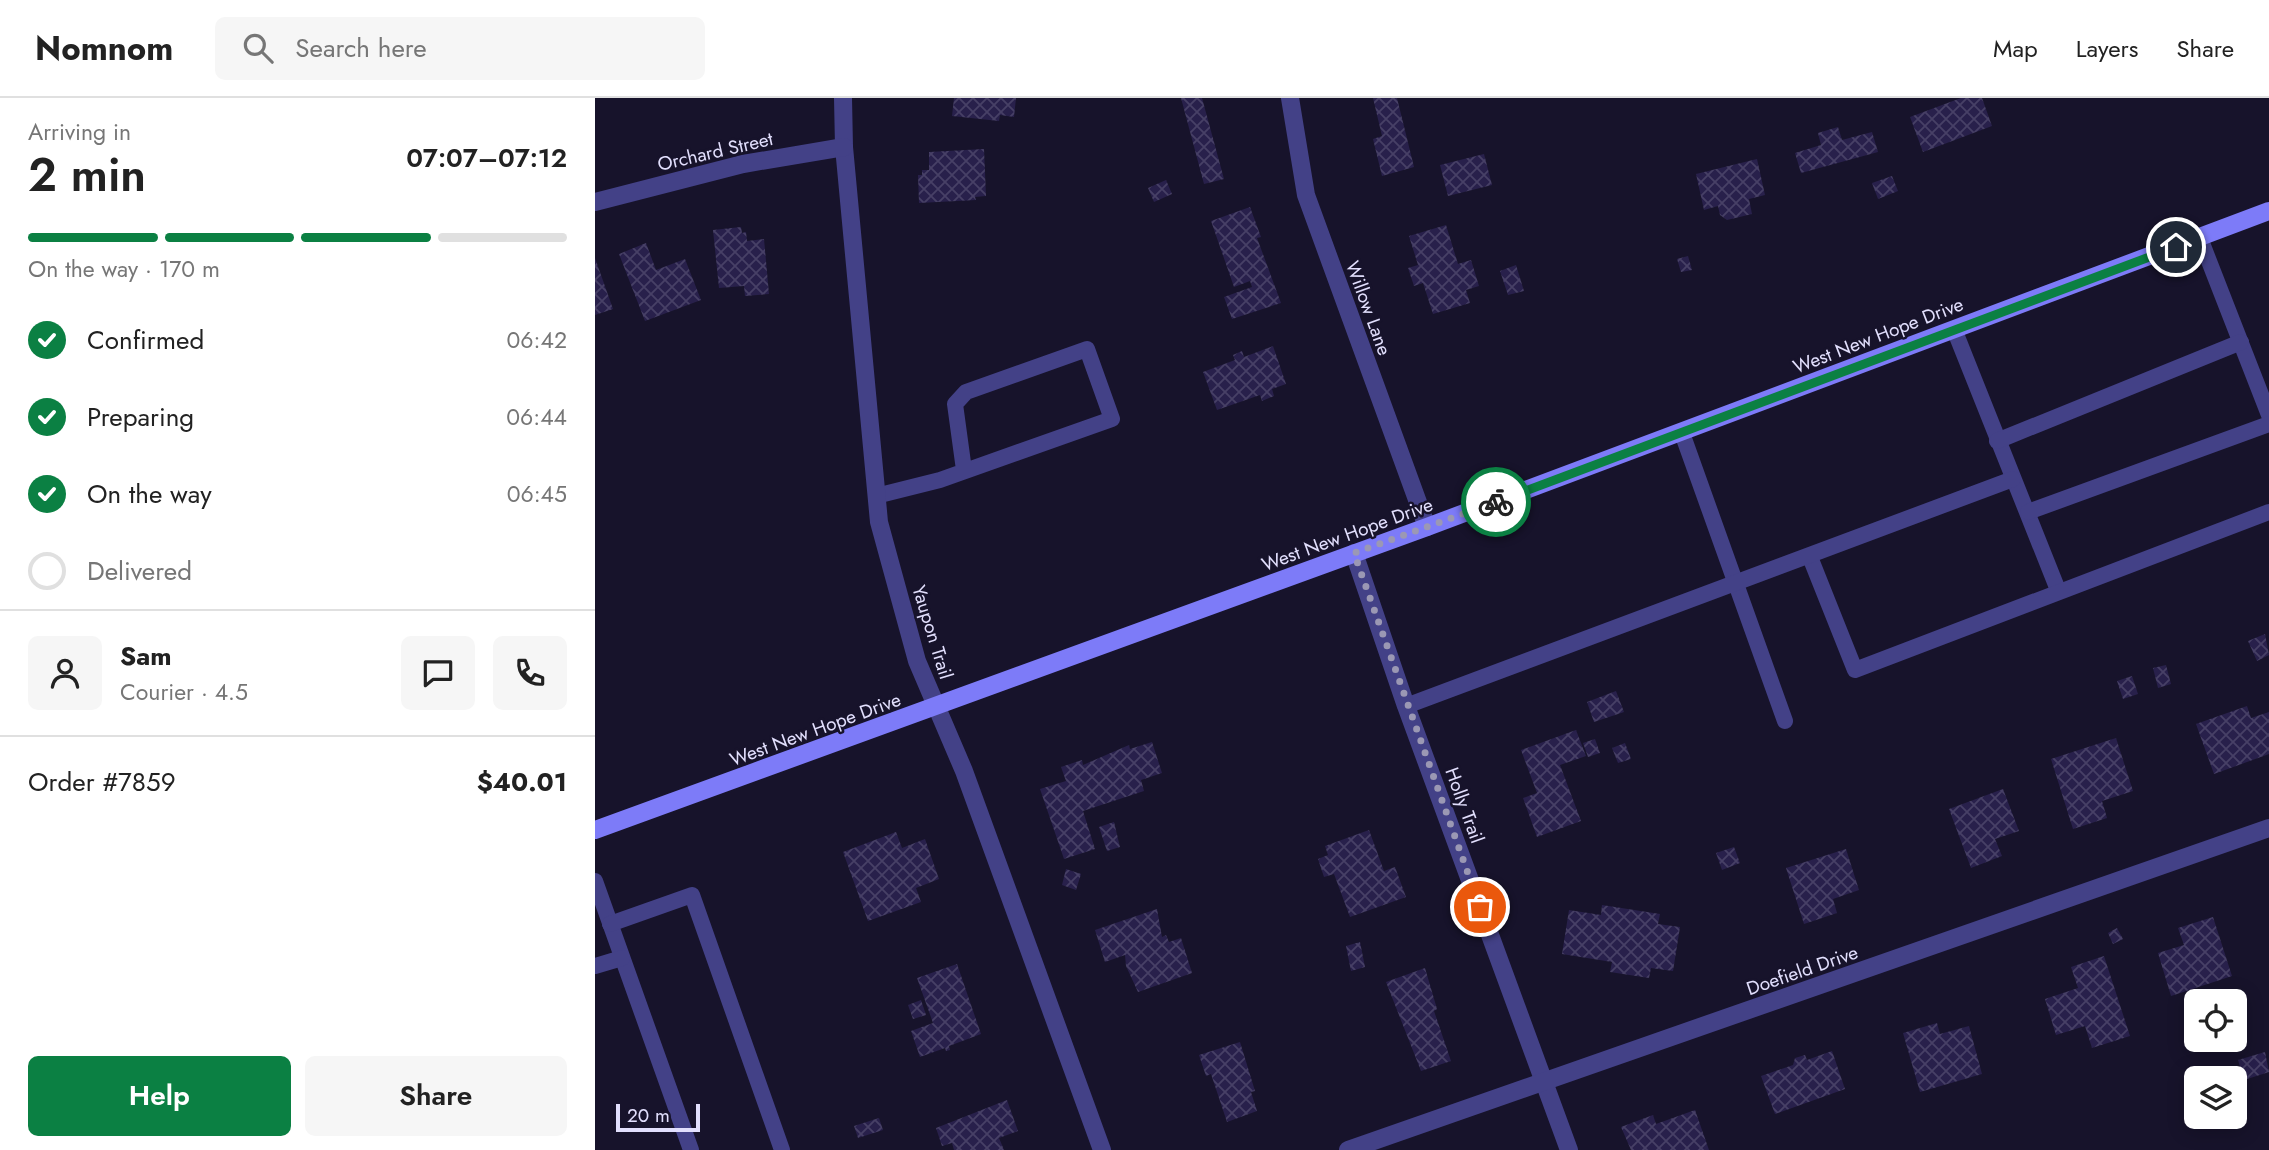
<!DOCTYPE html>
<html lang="en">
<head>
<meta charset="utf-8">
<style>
  body { margin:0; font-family:Jost,sans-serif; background:#f6f6f6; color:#222; height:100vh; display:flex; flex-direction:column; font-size:26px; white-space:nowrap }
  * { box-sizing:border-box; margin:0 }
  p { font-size:23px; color:#767676 }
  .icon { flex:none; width:38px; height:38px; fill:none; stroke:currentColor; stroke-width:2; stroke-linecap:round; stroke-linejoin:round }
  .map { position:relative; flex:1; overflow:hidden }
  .drawer { display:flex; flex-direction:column; background:#fff; width:595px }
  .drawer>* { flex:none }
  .controls { position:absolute; left:1589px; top:891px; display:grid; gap:14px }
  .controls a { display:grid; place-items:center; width:63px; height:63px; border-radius:10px; background:#fff; box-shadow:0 4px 18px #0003; font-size:35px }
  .scale { position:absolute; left:21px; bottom:18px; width:84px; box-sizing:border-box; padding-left:7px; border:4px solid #e2dffd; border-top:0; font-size:19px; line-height:24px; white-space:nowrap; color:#e2dffd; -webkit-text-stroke:5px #17132b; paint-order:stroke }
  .pin { position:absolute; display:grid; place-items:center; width:60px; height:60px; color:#fff; margin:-30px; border:4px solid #fff; border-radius:50%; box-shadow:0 2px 7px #0007 }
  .courier { position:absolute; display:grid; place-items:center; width:70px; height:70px; margin:-35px; border:5px solid #0b8043; border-radius:50%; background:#fff; color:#222; box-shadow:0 2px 9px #0007 }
  .headline em { font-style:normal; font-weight:600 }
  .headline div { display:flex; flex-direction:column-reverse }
  .headline { display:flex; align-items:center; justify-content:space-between; height:119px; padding:0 28px }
  h1 { font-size:46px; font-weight:600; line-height:52px }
  .bar { display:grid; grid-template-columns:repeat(4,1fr); gap:10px 7px; align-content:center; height:84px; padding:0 28px }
  .bar i { height:9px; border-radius:5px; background:#e0e0e0 }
  .bar .active { background:#0b8043 }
  .bar p { grid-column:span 4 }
  .line { display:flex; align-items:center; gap:18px; padding:0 28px; border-top:2px solid #e0e0e0 }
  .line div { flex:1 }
  .round { display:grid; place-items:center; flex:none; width:74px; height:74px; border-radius:10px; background:#f6f6f6 }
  ol { padding:0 28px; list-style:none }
  li { display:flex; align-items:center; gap:21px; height:77px }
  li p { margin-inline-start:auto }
  li .icon { padding:7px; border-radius:50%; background:#0b8043; color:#fff; stroke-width:4 }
  li:last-child { color:#767676 }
  li i { width:38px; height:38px; border:4px solid #e0e0e0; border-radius:50% }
  .button { display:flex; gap:14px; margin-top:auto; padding:14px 28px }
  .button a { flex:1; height:80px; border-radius:10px; background:#0b8043; color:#fff; font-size:28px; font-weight:600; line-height:80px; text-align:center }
  .button a+a { background:#f6f6f6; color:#222 }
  header { display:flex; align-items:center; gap:42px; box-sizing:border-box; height:98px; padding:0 35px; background:#fff; border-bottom:2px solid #e0e0e0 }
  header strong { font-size:33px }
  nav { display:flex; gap:38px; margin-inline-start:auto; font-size:24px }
  .search { width:490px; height:63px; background:#f6f6f6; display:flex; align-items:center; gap:18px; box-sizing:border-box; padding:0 24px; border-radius:10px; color:#767676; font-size:26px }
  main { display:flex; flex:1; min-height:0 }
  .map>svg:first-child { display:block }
  .building { fill:url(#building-cross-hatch) }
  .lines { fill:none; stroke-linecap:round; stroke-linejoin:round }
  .service { stroke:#434187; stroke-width:16 }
  .minor { stroke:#434187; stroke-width:18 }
  .secondary { stroke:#7d7bf8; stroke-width:18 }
  .done { stroke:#9b98b4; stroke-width:7; stroke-dasharray:0 12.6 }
  .route { stroke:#0b8043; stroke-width:9 }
  .labels { text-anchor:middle; stroke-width:5; stroke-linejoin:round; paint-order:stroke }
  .street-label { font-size:19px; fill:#e2dffd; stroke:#17132b }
</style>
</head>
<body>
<header>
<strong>Nomnom</strong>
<div class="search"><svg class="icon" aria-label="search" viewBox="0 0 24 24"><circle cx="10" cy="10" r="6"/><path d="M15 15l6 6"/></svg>Search here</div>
<nav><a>Map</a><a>Layers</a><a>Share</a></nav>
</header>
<main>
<section class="drawer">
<div class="headline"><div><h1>2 min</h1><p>Arriving in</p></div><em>07:07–07:12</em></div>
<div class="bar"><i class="active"></i><i class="active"></i><i class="active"></i><i></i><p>On the way · 170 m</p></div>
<ol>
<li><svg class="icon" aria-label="check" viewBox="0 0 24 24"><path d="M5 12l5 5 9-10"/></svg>Confirmed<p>06:42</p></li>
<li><svg class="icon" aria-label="check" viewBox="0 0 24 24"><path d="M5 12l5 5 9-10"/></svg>Preparing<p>06:44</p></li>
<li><svg class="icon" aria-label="check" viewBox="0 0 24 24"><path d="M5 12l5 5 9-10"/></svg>On the way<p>06:45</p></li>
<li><i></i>Delivered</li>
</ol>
<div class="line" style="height:126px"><a class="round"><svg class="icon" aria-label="person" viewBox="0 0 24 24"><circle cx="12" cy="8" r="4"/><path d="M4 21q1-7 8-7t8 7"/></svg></a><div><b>Sam</b><p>Courier · 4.5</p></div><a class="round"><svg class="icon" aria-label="chat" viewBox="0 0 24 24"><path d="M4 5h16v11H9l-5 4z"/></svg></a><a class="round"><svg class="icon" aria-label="phone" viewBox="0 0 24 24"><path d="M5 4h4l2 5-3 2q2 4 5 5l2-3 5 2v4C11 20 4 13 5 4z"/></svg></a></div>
<div class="line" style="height:91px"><div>Order #7859</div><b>$40.01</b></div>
<div class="button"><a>Help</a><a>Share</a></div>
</section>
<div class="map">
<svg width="1674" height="1052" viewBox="0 0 1674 1052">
  <defs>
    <pattern id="building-cross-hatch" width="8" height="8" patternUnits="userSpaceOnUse" patternTransform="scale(1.75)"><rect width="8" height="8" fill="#28204b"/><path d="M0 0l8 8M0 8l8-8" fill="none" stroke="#474066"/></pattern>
  </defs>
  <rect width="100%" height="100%" fill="#17132b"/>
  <!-- building -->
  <g class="building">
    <polygon points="359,0 421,0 419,19 405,17 404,23 357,18"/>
    <polygon points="586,0 607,0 629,81 609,86"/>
    <polygon points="778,0 802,0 819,69 787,78 778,41 787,38"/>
    <polygon points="1366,0 1387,0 1397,28 1328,54 1315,19"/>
    <polygon points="1243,29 1247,42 1277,34 1283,54 1206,75 1200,55 1226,47 1223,35"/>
    <polygon points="389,51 391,98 380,99 381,102 324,105 323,77 327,77 327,72 334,72 334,54"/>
    <polygon points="889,56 897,87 853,98 845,67"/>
    <polygon points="1162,61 1170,97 1154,101 1157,116 1132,122 1125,117 1123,108 1109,112 1101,76"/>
    <polygon points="1297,78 1303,93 1283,101 1277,85"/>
    <polygon points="571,82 577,96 559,104 553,90"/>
    <polygon points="655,109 666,139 662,140 686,205 637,221 629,199 657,189 655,183 639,189 616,123"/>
    <polygon points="851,127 863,166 876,162 884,188 871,192 875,205 838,216 828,185 819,188 813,170 823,167 814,138"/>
    <polygon points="146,129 147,135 151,134 152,143 169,141 174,196 150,198 149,188 124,190 118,132"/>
    <polygon points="51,145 61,172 90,161 106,202 50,223 24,156"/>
    <polygon points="1093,158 1097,172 1086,174 1082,161"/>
    <polygon points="0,160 18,211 0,217"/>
    <polygon points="921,167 929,193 913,197 905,173"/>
    <polygon points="678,248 691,286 677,291 679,298 667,303 665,297 622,312 608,274 640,262 638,257 647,253 649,259"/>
    <polygon points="1670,536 1674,557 1662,563 1653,543"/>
    <polygon points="1571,567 1576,586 1563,590 1558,570"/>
    <polygon points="1537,578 1543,596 1528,601 1522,583"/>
    <polygon points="1021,593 1029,614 999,624 992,604"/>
    <polygon points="1652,608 1656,620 1674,614 1674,656 1619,676 1601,626"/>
    <polygon points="981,632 991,658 965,667 986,723 942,739 928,700 942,695 926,652"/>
    <polygon points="1521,640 1538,693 1507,703 1512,720 1478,731 1456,661"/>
    <polygon points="1000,641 1005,655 993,659 988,645"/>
    <polygon points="557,644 567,675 546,682 549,693 488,713 500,751 469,761 445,691 471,683 466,669 487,662 488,667 534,647 535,651"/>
    <polygon points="1030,645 1036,661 1023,665 1017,650"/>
    <polygon points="1408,691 1424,733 1400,741 1407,758 1376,770 1354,711"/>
    <polygon points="519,724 525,749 512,753 504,729"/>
    <polygon points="774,732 789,773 800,769 811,799 755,819 739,776 729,779 723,761 733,757 730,748"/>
    <polygon points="301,734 307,750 330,741 344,781 321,790 326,804 273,823 248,754"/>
    <polygon points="1139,749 1145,765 1127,772 1121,755"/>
    <polygon points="1251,751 1264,792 1238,801 1242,815 1209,826 1191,770"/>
    <polygon points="471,771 486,776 481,792 467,787"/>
    <polygon points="1007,807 1065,816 1063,826 1085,829 1078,873 1056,870 1054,880 1015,874 1017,864 967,856 974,812 1006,817"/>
    <polygon points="562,811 567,839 571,837 574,844 586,840 597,875 543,894 531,868 530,857 510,864 500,832"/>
    <polygon points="1618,819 1637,878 1576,898 1563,855 1589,847 1583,830"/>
    <polygon points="1522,830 1528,841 1518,846 1513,835"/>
    <polygon points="765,844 770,869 756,873 751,848"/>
    <polygon points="1509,858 1535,938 1497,950 1490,928 1461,937 1450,901 1483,890 1476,869"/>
    <polygon points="362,866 386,936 354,948 355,952 351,953 350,950 325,959 316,933 338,925 322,880"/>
    <polygon points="830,870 842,911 839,913 856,963 826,973 791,884"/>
    <polygon points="326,902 331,917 318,921 313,907"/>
    <polygon points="1342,925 1345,936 1374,928 1387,976 1325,994 1308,935"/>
    <polygon points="645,944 660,993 656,994 662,1013 632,1024 616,976 611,978 604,957"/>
    <polygon points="1237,953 1250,991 1180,1016 1166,978 1198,967 1200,960 1210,957 1212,962"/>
    <polygon points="1670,954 1674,974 1649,982 1643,962"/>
    <polygon points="412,1002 423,1033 404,1040 409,1052 359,1052 357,1045 347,1048 341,1030"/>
    <polygon points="1100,1012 1114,1052 1036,1052 1026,1029 1058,1017 1061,1026"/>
    <polygon points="284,1020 288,1032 263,1040 259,1028"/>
  </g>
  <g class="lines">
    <!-- service -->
    <g class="service">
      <polyline points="1605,140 1674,317"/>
      <polyline points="1359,231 1463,492"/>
      <polyline points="1087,335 1190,623"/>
      <polyline points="1402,343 1646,244"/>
      <polyline points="281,398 345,382 517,321 492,251 371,294 360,306 369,372"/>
      <polyline points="1433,414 1674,326"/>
      <polyline points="1215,459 1260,572 1674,414"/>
      <polyline points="811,608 1418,381"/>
      <polyline points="0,783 96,1052"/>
      <polyline points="15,826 97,797 187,1052"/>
      <polyline points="0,868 27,860"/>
    </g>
    <!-- minor -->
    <g class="minor">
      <polyline points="248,0 249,49 284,424 322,563 369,673 507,1052"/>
      <polyline points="695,0 711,97 832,429"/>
      <polyline points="0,104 148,66 249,49"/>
      <polyline points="759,455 811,608 974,1052"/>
      <polyline points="753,1052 1674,730"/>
    </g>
    <!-- secondary -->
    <polyline class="secondary" points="0,732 832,429 1674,113"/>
  </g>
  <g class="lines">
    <!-- done -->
    <polyline class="done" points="885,809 759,455 901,404"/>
    <!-- route -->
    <polyline class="route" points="901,404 1581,149"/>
  </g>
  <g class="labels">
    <!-- street labels -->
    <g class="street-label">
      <text transform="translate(120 53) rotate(-13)" y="7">Orchard Street</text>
      <text transform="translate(774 210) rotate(70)" y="7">Willow Lane</text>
      <text transform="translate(1283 237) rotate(-21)" y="7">West New Hope Drive</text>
      <text transform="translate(752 436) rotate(-20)" y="7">West New Hope Drive</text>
      <text transform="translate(338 534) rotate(73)" y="7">Yaupon Trail</text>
      <text transform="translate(220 631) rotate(-20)" y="7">West New Hope Drive</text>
      <text transform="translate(870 707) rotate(70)" y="7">Holly Trail</text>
      <text transform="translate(1207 872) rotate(-19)" y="7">Doefield Drive</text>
    </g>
  </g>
</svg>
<div class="controls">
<a><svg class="icon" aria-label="locate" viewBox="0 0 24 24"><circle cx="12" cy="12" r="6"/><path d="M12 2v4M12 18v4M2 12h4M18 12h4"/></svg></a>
<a><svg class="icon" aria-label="layers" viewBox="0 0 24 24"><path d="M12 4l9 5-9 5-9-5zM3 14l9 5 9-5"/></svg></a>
</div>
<div class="scale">20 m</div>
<div class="pin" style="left:885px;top:809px;background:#ea580c"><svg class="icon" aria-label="bag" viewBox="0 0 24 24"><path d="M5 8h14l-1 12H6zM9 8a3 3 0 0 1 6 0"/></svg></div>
<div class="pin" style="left:1581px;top:149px;background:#1f2937"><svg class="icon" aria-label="home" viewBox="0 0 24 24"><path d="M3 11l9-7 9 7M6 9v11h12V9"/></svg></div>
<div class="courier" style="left:901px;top:404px"><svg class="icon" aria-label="bike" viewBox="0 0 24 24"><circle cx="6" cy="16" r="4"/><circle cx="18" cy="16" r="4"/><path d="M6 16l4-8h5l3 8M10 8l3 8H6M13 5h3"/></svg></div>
</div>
</main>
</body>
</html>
